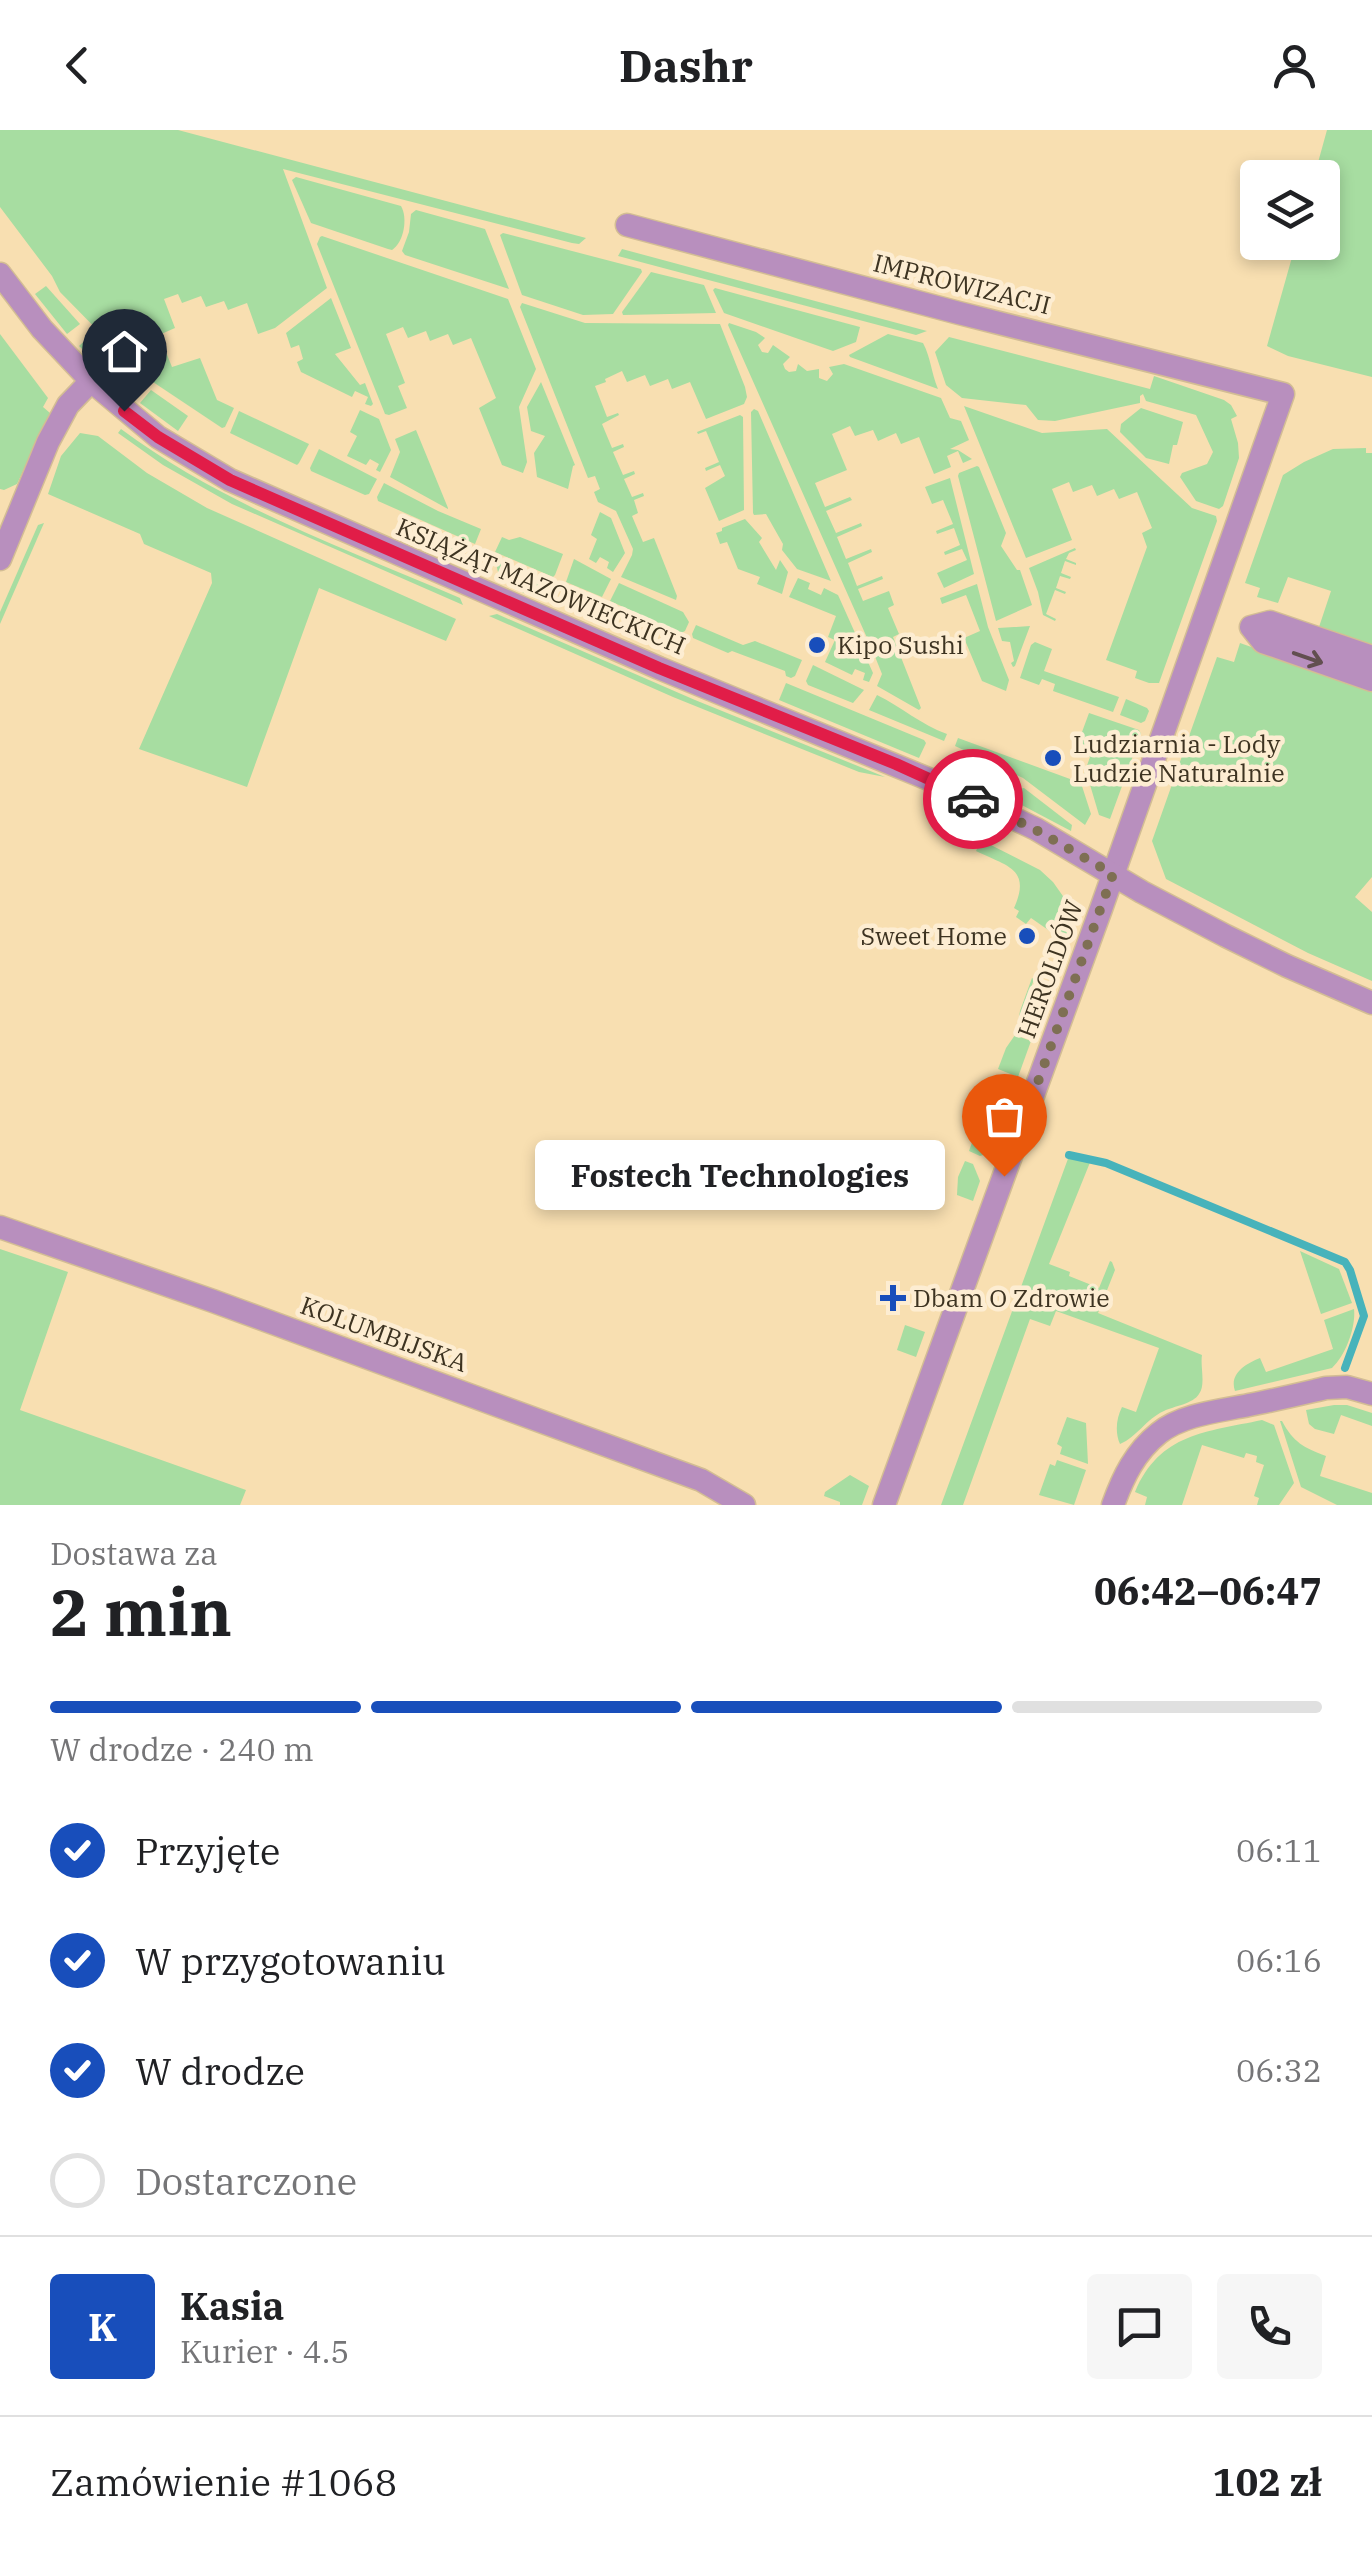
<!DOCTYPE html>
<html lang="pl">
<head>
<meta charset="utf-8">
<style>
  body { margin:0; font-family:"IBM Plex Serif",serif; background:#f6f6f6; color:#202124; height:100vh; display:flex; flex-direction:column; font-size:38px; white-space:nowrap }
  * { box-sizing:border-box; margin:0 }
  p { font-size:32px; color:#757577 }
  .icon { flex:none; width:55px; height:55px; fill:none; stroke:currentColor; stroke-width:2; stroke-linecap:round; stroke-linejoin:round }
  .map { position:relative; height:1375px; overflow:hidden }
  .sheet { display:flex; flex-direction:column; background:#fff; flex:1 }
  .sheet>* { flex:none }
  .controls { position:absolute; left:1240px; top:30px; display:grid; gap:20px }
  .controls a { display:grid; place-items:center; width:100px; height:100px; border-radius:10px; background:#fff; box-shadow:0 5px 15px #0003; font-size:50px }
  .pin { position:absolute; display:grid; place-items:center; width:85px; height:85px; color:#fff; margin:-102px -42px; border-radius:50% 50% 50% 0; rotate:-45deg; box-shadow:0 0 10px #0007 }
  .pin .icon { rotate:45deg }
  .courier { position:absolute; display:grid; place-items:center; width:100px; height:100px; margin:-50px; border:8px solid #e11d48; border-radius:50%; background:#fff; color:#222; box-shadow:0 2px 12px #0007 }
  .bubble { position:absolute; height:70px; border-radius:10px; background:#fff; box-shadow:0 5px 15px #0003; font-size:32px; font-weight:700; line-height:70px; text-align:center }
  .overview em { font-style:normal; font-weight:700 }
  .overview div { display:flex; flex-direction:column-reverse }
  .overview { display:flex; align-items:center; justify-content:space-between; height:170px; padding:0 50px }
  h1 { font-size:65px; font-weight:700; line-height:75px }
  .bar { display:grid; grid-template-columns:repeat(4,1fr); gap:15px 10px; align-content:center; height:120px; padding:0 50px }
  .bar i { height:12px; border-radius:8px; background:#e0e0e0 }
  .bar .current { background:#184ebb }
  .bar p { grid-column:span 4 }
  .line { display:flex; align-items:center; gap:25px; padding:0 50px; border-top:2px solid #e0e0e0 }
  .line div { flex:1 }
  .round { display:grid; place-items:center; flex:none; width:105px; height:105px; border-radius:10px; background:#f6f6f6 }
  ol { padding:0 50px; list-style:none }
  li { display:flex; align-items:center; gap:30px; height:110px }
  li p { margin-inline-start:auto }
  li .icon { padding:10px; border-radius:50%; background:#184ebb; color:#fff; stroke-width:4 }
  li:last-child { color:#757577 }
  li i { width:55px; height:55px; border:5px solid #e0e0e0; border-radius:50% }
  header { display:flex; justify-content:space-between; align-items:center; height:130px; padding:0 50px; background:#fff; font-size:45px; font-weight:700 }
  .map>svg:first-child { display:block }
  .green { fill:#a7dda1 }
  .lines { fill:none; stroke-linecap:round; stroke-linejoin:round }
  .stream { stroke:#47b3bb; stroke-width:8 }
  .minor-casing { stroke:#d3bd94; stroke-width:25 }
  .minor { stroke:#b88fbe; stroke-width:22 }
  .oneway { stroke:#624f50 }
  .done { stroke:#7e6f53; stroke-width:10; stroke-dasharray:0 18 }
  .route { stroke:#e11d48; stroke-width:12 }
  .poi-dot { fill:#184ebb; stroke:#fdedd2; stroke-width:4 }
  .labels { text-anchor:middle; stroke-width:9; stroke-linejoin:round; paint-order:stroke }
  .street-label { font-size:25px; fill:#3d3321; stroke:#fdedd2 }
  .poi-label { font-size:25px; fill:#3d3321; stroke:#fdedd2; text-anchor:start }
</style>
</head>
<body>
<header><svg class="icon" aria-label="back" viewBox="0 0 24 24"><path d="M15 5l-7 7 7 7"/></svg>Dashr<svg class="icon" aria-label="person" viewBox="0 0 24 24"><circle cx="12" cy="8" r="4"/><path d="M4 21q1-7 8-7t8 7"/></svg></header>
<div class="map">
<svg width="1372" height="1375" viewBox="0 0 1372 1375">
  <rect width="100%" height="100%" fill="#f8dfb1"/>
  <!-- green -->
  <g class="green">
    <polygon points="0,0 178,0 586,108 579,114 572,113 283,39 327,158 275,198 258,204 247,173 228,180 224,171 206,177 201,166 182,173 178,164 164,169 175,198 159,205 172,237 200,228 217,270 234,278 225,297 222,298 153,252 117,220 60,162 52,146 0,77"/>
    <polygon points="1327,0 1372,0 1372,247 1288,226 1267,216 1296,113 1322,112 1322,48 1314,47"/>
    <path d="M 296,47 L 401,76 C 408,88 404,112 392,120 L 388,119 L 311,93 L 292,50 Z"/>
    <polygon points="416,80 485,99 509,159 405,125 402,121 409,102 411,84"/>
    <polygon points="503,103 641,139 642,142 613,184 583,185 522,165 500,105"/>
    <polygon points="322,106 508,169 536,239 519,277 527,332 523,343 502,335 479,278 496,268 471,208 453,215 448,204 430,211 426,201 408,208 403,197 386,204 405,253 398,256 407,278 389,285 385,284 317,114 320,107"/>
    <polygon points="622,119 927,201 916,205 618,126"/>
    <polygon points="651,142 704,155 716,183 623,185 622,182"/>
    <polygon points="46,156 80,194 67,204 35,164"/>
    <polygon points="715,158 860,197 856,212 833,221 724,183 713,160"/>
    <polygon points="331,168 351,218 335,224 360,255 365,253 373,274 371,276 365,274 368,267 355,261 352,267 301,242 297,232 303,229 299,215 291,218 286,203"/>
    <polygon points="522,173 585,193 720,194 745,257 747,267 744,274 706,289 690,252 672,259 668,249 650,256 645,245 627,252 622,241 605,249 606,252 595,256 607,287 618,283 619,285 602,294 612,318 623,314 624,317 613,322 623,345 634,341 635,344 624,349 632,367 643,363 644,366 634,370 638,383 632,386 643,412 654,408 677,466 676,470 621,447 632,425 633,419 616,381 598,372 594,362 600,359 595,346 588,348 520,177"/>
    <polygon points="729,193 756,202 765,208 758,215 762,222 768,223 773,215 790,227 783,234 785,239 789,242 796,241 798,234 807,241 819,239 819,248 827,251 833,244 829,237 844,234 941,268 950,288 961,291 969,310 950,319 958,320 972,329 963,333 958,321 947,326 951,337 934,344 919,307 901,314 896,303 878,311 873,300 855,306 850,296 832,304 847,340 815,353 825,377 850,367 852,370 826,381 836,403 861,393 862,396 837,407 846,429 871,419 872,422 848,433 857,456 882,446 883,449 858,459 863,471 889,461 894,475 888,478 899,504 893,507 921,578 919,580 877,556 882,544 872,519 728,195"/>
    <polygon points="0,204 48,268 43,277 50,283 17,354 4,360 0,359"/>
    <path d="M 888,204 L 923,213 C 931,228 931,242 938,259 L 850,227 L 849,225 Z"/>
    <polygon points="91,205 139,251 128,263 79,216"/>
    <polygon points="949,207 1150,259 1154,246 1224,270 1231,275 1237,286 1231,289 1238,313 1239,328 1223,376 1219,379 1196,371 1180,347 1182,343 1207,334 1213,322 1196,285 1146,271 1143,264 1140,266 1140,273 1055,291 1038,290 1026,275 962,268 946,255 935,222"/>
    <polygon points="541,252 575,335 573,336 568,359 537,347 534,323 545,306 531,301 527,277"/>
    <polygon points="151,260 188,286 178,301 140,273"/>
    <polygon points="964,276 1042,303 1107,299 1192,378 1216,386 1217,391 1159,553 1149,553 1135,548 1137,541 1106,530 1147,417 1142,403 1152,398 1137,362 1119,369 1114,359 1097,366 1092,355 1073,362 1069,352 1052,359 1072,410 1026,428"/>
    <polygon points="1141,278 1183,292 1177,315 1173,315 1169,334 1146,328 1120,302 1121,294"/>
    <polygon points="754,279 758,281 831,451 797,439 782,420 783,414 766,384 754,385 753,383 751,282"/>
    <polygon points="360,280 379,289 391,320 380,342 376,340 379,334 370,329 366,335 347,326 357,306 350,302"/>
    <polygon points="239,281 309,314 299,333 297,335 230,303"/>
    <polygon points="740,285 743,287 744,380 719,391 705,358 725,346 720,335 706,341 705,338 719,332 706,301 698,304 697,302"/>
    <path d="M 121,299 C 223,375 344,418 460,468 L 463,475 L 232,374 L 163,335 L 118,303 Z"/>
    <polygon points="416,300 448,378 448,379 390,347 400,322 395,309"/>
    <polygon points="80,303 98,306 147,343 207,378 456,489 446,511 319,458 247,657 139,619 212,453 211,443 144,414 140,404 48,364 61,326"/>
    <polygon points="1366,318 1366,323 1372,323 1372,518 1318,500 1331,461 1288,447 1278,473 1257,467 1260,458 1245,453 1283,345 1304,332 1333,319"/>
    <polygon points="319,319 377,349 369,364 365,365 311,341 310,338"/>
    <polygon points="977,336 979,337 1006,403 1001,416 1017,440 1020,440 1032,475 996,491 958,346 959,343"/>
    <polygon points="950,348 974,444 944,458 937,443 967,430 962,419 945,425 944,422 960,415 954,398 937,404 936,401 953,394 943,370 932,374 925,357"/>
    <polygon points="384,353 438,381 481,399 475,414 378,371 377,367"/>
    <polygon points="600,382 611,388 625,423 613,442 607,438 609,432 600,427 596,433 589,429 597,409 591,405"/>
    <polygon points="745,389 762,408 759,412 776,440 780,430 788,442 782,464 757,454 760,447 738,439 727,412 720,414 716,403 722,401 722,398"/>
    <polygon points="44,393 0,494 0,482 38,395"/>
    <polygon points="428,401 463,416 453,424 440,425 421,417"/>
    <polygon points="502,407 509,410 520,407 563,424 555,445 553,447 495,422"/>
    <polygon points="1075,418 1076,420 1069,423 1066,429 1076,433 1076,435 1065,431 1061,443 1071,447 1070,449 1060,446 1056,458 1066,462 1065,464 1055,460 1046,484 1056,489 1055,491 1043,485 1038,462 1029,438"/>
    <polygon points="574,429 611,449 602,467 566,452"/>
    <path d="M 497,430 L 558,457 L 551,473 C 530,464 493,458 497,430 Z"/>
    <polygon points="798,448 810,453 808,459 821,465 824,458 838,465 873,543 869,552 863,550 865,543 855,539 852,545 825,532 835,510 828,507 836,486 789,467"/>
    <polygon points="619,453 683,482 689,492 685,501 681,503 610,471"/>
    <polygon points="977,454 988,497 1009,550 1006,561 982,551 964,508 980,501 966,465 942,474 940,468"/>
    <polygon points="497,484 695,570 885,647 859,642 673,567 489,486"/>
    <polygon points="696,495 743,515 755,511 802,530 795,546 791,548 786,546 785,541 732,521 728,523 693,508 692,504"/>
    <polygon points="1030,496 1015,536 1013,537 1011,533 1014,531 1010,512 1002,511 998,498"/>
    <polygon points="1035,512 1052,519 1044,541 1119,567 1113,582 1053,561 1055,554 1042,549 1039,555 1020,548 1031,515"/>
    <polygon points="1240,513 1372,559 1372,747 1355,767 1372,782 1372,851 1308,823 1166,749 1152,711 1217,527 1234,532"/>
    <polygon points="813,535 864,560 853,573 808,555 806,551"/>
    <polygon points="786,553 924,610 926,613 919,628 779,570"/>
    <path d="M 877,565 C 902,577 921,595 947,604 L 944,611 L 869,580 Z"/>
    <polygon points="1126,569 1147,578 1149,581 1145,591 1141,593 1120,585"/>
    <polygon points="1089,583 1139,600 1141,604 1110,689 1099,685 1088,648 1083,647 1090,627 1075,621"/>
    <polygon points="958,608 1081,653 1091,684 1085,695 1023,648 955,616"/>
    <polygon points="1024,658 1072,695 1071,701 1014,671 1019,659"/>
    <path d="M 981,710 L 1040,740 L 1053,752 L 1077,786 L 1065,817 L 1061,820 L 1054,804 L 1031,788 L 1026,794 L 1016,787 L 1019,781 L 1014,778 C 1032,738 1006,736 976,721 Z"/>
    <polygon points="1032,848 1034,849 1031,858 1044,877 1033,906 1017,899 1020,881"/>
    <polygon points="1015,905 1031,911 1018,947 998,939 1006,918"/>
    <polygon points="995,948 1016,952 1003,989 987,983 989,964"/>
    <polygon points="985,988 1001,994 990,1023 980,1026 969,1021 976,1001"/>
    <path d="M 1069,1026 L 1091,1030 L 1049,1134 L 1070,1142 L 1069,1146 L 1099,1158 L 1110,1131 L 1112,1132 L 1115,1140 L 1098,1183 L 1202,1225 C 1200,1236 1206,1255 1199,1264 C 1193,1274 1174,1276 1164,1281 C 1146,1289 1137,1307 1120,1314 C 1115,1303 1116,1289 1122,1277 L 1136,1282 L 1159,1218 L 1056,1181 L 1050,1196 L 1030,1189 L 963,1375 L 941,1375 Z"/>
    <polygon points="965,1031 973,1034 980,1051 973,1071 957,1065 958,1047"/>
    <polygon points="0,1119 68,1142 20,1280 246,1360 240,1375 0,1375"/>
    <polygon points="1300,1121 1339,1139 1352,1173 1321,1184"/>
    <path d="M 1354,1179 C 1356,1197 1346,1225 1332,1238 L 1235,1261 C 1229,1244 1245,1234 1260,1228 L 1266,1242 L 1333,1219 L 1324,1190 Z"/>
    <polygon points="905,1195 925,1202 916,1227 897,1220"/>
    <polygon points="1334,1275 1347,1275 1372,1283 1372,1296 1341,1285 1334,1304 1315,1299 1309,1294 1306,1280"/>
    <polygon points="1067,1287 1086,1293 1088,1334 1060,1324 1062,1317 1057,1314"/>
    <path d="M 1262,1290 L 1274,1295 L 1294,1353 L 1279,1375 L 1257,1375 L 1259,1368 L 1254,1366 L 1264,1335 L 1256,1332 L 1257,1326 L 1246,1323 L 1244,1328 L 1202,1315 L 1182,1375 L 1145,1375 L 1147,1367 L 1135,1362 C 1160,1303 1206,1302 1262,1290 Z"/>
    <path d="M 1280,1291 L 1282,1291 C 1293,1312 1304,1318 1326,1326 L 1320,1346 L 1372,1363 L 1372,1375 L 1337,1375 L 1301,1357 Z"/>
    <polygon points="1057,1330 1086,1340 1074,1375 1039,1365 1050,1334 1055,1336"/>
    <polygon points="850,1345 869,1356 862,1375 840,1375 840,1372 824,1366 825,1362"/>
  </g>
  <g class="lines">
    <!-- stream -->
    <polyline class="stream" points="1069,1025 1106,1033 1345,1132 1350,1140 1364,1186 1345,1238"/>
    <!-- minor casing -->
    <g class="minor-casing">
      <g id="minor">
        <polyline points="627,95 959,183 1283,264 1101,779 884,1375"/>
        <polyline points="0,144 42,199 91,251 158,307 230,350 659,538 943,655 1036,699 1142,762 1226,806 1287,836 1372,873"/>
        <polyline points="0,429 48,312 68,275 91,251"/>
        <polyline points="1372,527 1270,492 1251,497 1263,512 1372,550"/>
        <polyline points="0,1097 213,1171 701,1350 744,1375"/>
        <path d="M 1113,1375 C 1123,1347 1135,1322 1159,1303 C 1183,1284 1220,1281 1249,1275 C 1275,1270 1300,1264 1326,1258 L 1347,1257 L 1372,1264"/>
      </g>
    </g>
    <!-- minor -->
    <use href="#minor" class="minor"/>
  </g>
  <!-- one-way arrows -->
  <defs><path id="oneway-shaft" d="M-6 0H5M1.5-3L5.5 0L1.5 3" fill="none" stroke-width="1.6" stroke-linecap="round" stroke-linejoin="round" transform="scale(2.5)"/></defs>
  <use class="oneway" href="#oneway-shaft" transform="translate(1308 528) rotate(19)"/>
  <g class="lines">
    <!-- done -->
    <polyline class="done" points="973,669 1036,700 1113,744 1004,1046"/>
    <!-- route -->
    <polyline class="route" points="124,281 158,307 230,350 659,538 896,634 973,669"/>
  </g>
  <!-- markers -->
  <g class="poi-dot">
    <circle cx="817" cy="515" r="10"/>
    <circle cx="1053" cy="628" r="10"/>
    <circle cx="1027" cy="806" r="10"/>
    <path d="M888 1153h10v10h10v10h-10v10h-10v-10h-10v-10h10z"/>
  </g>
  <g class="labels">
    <!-- street labels -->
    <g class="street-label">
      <text transform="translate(962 154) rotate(14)" y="9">IMPROWIZACJI</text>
      <text transform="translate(541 456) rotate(23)" y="9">KSIĄŻĄT MAZOWIECKICH</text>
      <text transform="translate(1050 839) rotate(-70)" y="9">HEROLDÓW</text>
      <text transform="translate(384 1204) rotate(20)" y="9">KOLUMBIJSKA</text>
    </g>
    <!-- poi labels -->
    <g class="poi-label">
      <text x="837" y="524">Kipo Sushi</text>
      <text x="1073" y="623">Ludziarnia - Lody<tspan x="1073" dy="29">Ludzie Naturalnie</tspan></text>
      <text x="1007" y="815" text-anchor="end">Sweet Home</text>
      <text x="913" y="1177">Dbam O Zdrowie</text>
    </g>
  </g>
</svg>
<div class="controls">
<a><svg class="icon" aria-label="layers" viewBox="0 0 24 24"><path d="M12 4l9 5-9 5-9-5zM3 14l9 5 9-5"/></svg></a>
</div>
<div class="pin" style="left:1004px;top:1046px;background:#ea580c"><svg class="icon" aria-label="bag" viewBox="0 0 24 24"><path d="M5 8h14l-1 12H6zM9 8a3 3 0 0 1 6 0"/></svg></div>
<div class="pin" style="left:124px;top:281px;background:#1f2937"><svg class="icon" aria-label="home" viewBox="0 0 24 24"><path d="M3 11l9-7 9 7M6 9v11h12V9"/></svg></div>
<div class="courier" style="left:973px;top:669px"><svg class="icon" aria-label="car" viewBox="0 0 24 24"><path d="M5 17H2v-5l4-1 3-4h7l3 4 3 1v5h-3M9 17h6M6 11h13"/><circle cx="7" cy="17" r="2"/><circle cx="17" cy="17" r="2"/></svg></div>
<div class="bubble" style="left:535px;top:1010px;width:410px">Fostech Technologies</div>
</div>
<section class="sheet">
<div class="overview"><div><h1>2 min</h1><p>Dostawa za</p></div><em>06:42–06:47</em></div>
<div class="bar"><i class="current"></i><i class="current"></i><i class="current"></i><i></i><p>W drodze · 240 m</p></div>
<ol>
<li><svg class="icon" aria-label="check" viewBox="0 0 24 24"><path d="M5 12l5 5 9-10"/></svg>Przyjęte<p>06:11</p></li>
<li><svg class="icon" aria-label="check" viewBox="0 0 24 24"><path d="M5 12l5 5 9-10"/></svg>W przygotowaniu<p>06:16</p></li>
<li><svg class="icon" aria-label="check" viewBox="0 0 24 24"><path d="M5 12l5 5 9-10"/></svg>W drodze<p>06:32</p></li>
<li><i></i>Dostarczone</li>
</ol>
<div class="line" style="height:180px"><b class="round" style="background:#184ebb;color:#fff">K</b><div><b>Kasia</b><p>Kurier · 4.5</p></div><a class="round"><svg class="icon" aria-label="chat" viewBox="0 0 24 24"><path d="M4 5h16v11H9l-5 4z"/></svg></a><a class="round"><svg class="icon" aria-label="phone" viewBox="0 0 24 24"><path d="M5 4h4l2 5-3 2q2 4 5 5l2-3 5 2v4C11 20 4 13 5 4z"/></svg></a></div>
<div class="line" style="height:130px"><div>Zamówienie #1068</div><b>102 zł</b></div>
</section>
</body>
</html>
